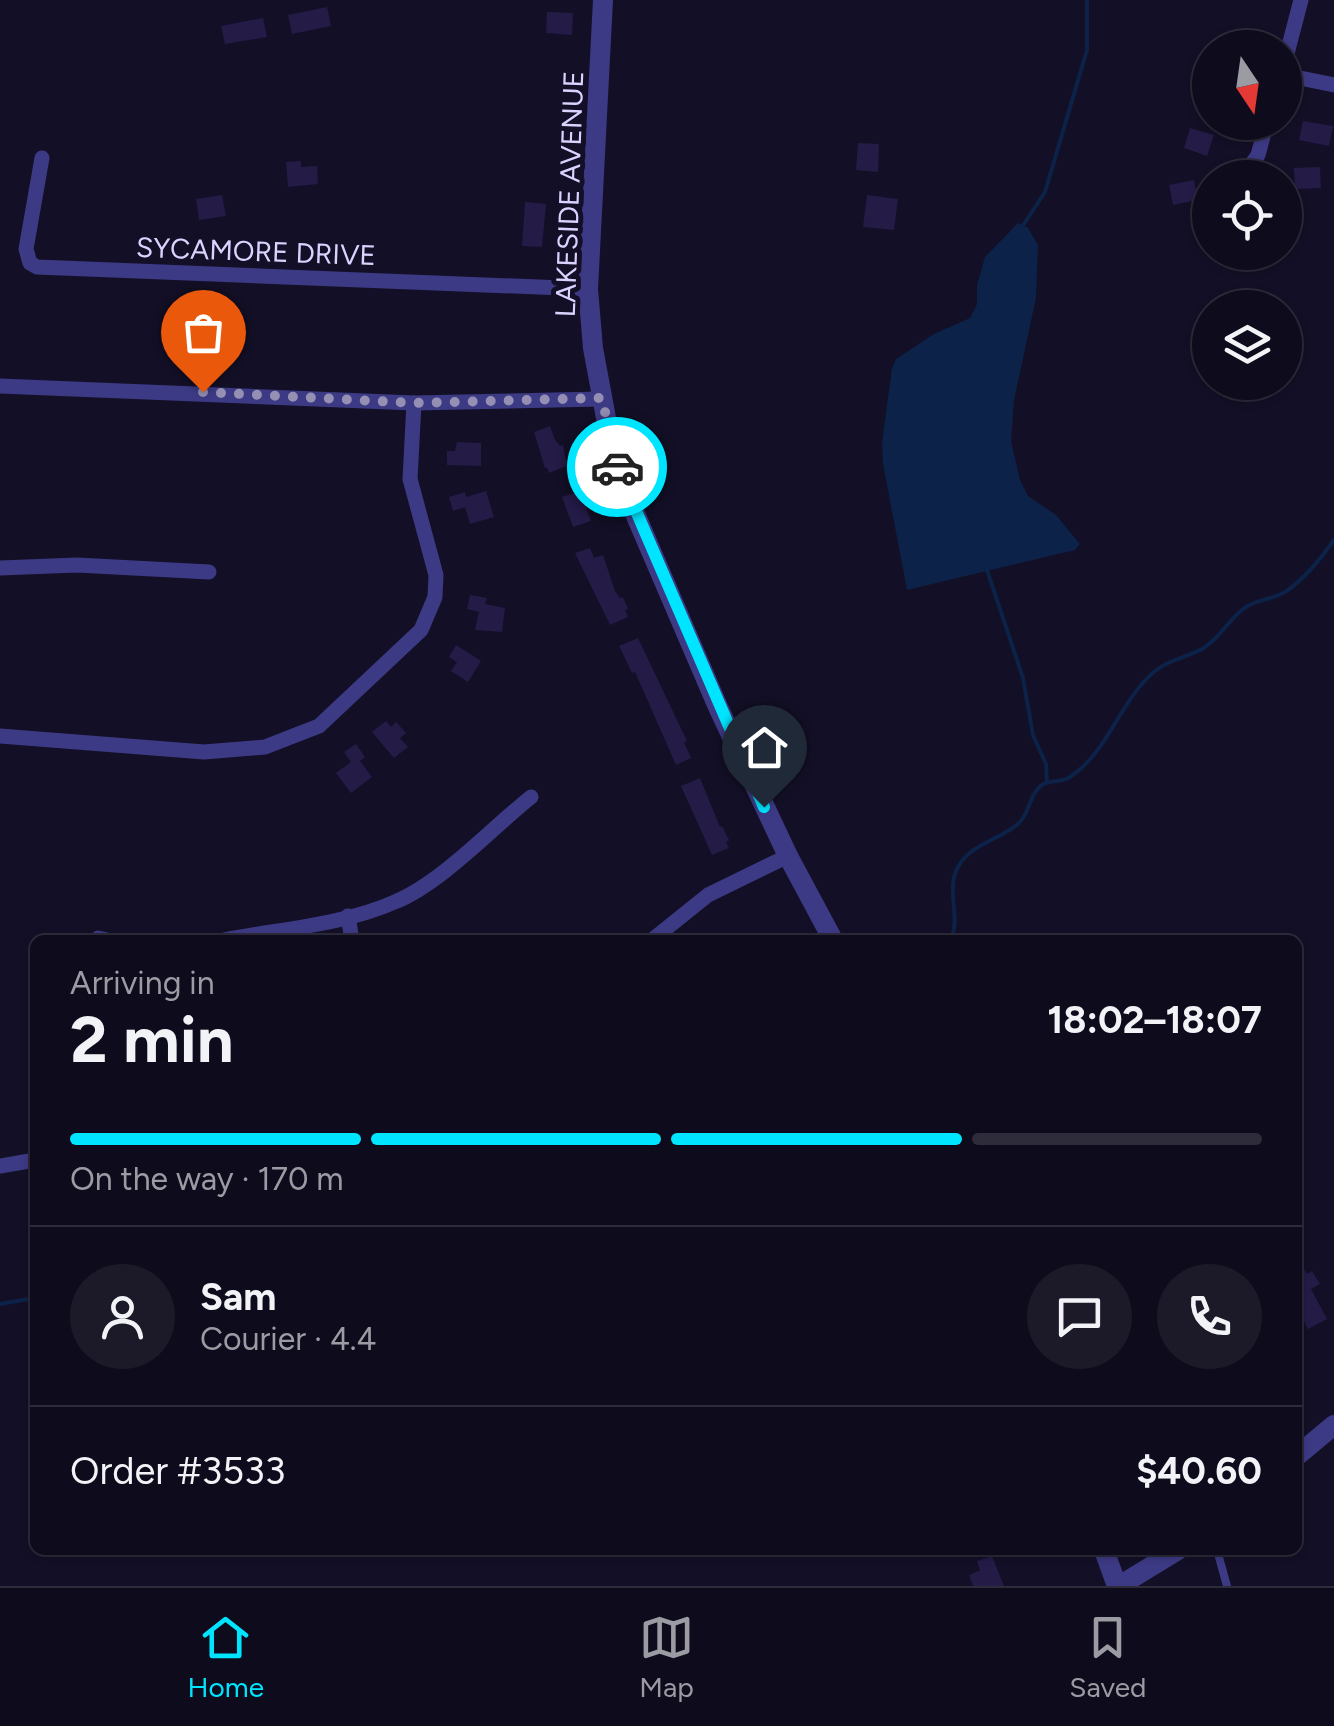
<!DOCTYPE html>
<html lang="en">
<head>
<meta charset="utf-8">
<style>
  body { margin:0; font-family:Figtree,sans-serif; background:#1c1929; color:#f1f3f6; height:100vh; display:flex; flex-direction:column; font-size:38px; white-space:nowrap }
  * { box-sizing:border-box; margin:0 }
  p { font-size:32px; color:#9b9ba3 }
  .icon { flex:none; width:55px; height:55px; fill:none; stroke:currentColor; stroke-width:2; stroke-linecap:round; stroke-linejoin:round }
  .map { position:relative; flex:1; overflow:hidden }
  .drawer { position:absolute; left:30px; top:935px; width:1272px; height:620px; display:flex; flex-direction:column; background:#0e0b1c; border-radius:15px; box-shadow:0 2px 8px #0004,0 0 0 2px #2e2b3b }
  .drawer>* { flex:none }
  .needle { width:65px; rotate:167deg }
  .controls { position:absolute; left:1192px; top:30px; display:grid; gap:20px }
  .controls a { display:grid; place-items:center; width:110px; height:110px; border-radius:50%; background:#0e0b1c; box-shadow:0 2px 8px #0004,0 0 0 2px #2e2b3b; font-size:50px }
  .pin { position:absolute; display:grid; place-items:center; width:85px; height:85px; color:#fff; margin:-102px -42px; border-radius:50% 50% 50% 0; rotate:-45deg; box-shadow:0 0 10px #0007 }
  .pin .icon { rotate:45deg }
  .courier { position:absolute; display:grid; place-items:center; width:100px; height:100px; margin:-50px; border:8px solid #00e5ff; border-radius:50%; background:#fff; color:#222; box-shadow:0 2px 12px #0007 }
  .overview em { font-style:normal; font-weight:700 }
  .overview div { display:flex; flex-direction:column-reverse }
  .overview { display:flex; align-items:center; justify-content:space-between; height:170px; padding:0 40px }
  h1 { font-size:65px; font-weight:700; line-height:75px }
  .bar { display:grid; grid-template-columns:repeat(4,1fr); gap:15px 10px; align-content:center; height:120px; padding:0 40px }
  .bar i { height:12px; border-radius:8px; background:#2e2b3b }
  .bar .selected { background:#00e5ff }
  .bar p { grid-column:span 4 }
  .line { display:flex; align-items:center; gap:25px; padding:0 40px; border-top:2px solid #2e2b3b }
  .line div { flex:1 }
  .round { display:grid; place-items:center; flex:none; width:105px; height:105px; border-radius:52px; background:#1c1929 }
  .tab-bar { display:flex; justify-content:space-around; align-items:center; height:140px; border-top:2px solid #2e2b3b; background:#0e0b1c; font-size:28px; color:#9b9ba3 }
  .tab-bar a { display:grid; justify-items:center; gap:5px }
  .tab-bar .selected { color:#00e5ff }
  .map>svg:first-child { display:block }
  .water { fill:#0c2248 }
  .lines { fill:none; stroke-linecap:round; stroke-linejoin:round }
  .stream { stroke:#0c2248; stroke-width:4 }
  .building { fill:#241b47 }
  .service { stroke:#3d3a85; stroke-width:8 }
  .minor { stroke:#3d3a85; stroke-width:15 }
  .tertiary { stroke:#3d3a85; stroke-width:20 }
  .done { stroke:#948fb3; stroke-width:10; stroke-dasharray:0 18 }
  .route { stroke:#00e5ff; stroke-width:12 }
  .labels { text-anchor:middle; stroke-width:10; stroke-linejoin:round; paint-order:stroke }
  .street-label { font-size:28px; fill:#d9d4ff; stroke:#130f26 }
</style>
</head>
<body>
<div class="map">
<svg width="1334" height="1586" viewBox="0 0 1334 1586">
  <rect width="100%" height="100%" fill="#130f26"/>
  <!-- water -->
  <polygon class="water" points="1018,223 1028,228 1038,245 1036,298 1014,400 1011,441 1020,480 1028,496 1056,515 1080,544 1075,550 907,590 883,464 882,443 892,368 896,359 934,334 970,318 977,304 977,285 985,257"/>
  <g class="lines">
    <!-- stream -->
    <g class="stream">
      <polyline points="1022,227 1045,192 1087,50 1087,0"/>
      <polyline points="986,567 1023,678 1033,735 1046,764 1047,782"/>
      <path d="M 950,940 C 962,920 945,890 958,867 C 971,843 1001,840 1019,823 C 1030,813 1029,794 1042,785 C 1051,779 1062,783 1070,777 C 1109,751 1120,700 1155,671 C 1169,659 1186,658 1202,649 C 1221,638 1230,617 1246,607 C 1258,599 1276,599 1288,590 C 1305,578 1322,557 1334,540"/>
      <polyline points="0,1304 35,1298"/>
    </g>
  </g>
  <!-- building -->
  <g class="building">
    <polygon points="327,7 331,26 292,34 288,15"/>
    <polygon points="547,12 573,13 572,35 546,33"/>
    <polygon points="263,18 267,37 225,44 221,26"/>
    <polygon points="1303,121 1333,126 1329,146 1299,140"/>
    <polygon points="1190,128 1214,135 1207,156 1184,148"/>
    <polygon points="858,143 879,144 878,172 856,170"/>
    <polygon points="301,161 301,167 317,166 318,184 288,187 286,162"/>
    <polygon points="1320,167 1321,188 1295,189 1294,168"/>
    <polygon points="1194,180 1198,200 1173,205 1169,185"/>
    <polygon points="222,195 226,216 199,220 196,199"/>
    <polygon points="867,195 898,199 894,230 863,227"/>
    <polygon points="525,202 546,204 542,247 522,246"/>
    <polygon points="550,426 555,440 560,446 563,445 567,466 549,473 547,468 545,468 534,432"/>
    <polygon points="457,442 481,443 481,466 447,465 447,451 455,451"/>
    <polygon points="486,491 494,517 470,524 465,507 453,511 449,497 465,492 466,497"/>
    <polygon points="580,491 591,521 573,527 562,497"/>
    <polygon points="590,548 594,558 603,555 615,591 620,598 623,597 628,609 625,610 628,617 610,625 575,553"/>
    <polygon points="470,595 487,598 485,604 505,608 502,632 475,630 479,612 467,609"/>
    <polygon points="638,638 687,741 684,742 691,758 676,765 635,672 632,673 619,646"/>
    <polygon points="456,645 481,661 468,682 451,671 457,662 449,657"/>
    <polygon points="386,721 391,727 396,722 406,733 400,738 408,747 394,758 372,732"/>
    <polygon points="356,744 365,757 360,761 372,777 351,793 336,773 351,762 344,752"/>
    <polygon points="700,778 720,827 722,826 729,840 726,842 729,848 712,855 681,786"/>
    <polygon points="1298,1259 1307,1274 1312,1271 1320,1284 1311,1289 1327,1319 1308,1329 1298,1309"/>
    <polygon points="992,1556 1004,1586 973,1586 969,1575 980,1570 977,1561"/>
  </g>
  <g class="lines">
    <!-- service -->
    <polyline class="service" points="1217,1550 1227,1586"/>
    <!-- minor -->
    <g class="minor">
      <polyline points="1285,61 1301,0"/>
      <polyline points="1285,75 1334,85"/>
      <polyline points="42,158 26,249 30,263 37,267 588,289"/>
      <polyline points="1242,178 1258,155 1267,122"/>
      <polyline points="0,386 414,403 601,399"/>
      <polyline points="0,568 77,565 209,572"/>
      <polyline points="0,736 204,752 265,747 319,726 421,630 435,597 436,575 410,479 414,403"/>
      <polyline points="348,916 352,940"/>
      <polyline points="98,938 107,940"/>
      <path d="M 224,940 C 280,929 344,925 397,901 C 442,882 492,828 531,797"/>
      <polyline points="652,940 708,895 788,856"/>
      <polyline points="0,1166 35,1160"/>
    </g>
    <!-- tertiary -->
    <g class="tertiary">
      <polyline points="603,0 588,289 593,348 611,445 636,516 718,707 788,856 833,940"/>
      <polyline points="1298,1455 1334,1425"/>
      <polyline points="1104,1550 1117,1586"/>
      <polyline points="1119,1586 1178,1550"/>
    </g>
  </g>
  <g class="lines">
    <!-- done -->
    <polyline class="done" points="203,392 414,403 602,398 617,467"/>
    <!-- route -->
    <polyline class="route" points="617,467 764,807"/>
  </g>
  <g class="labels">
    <!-- street labels -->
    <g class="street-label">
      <text transform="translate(569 194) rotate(-88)" y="10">LAKESIDE AVENUE</text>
      <text transform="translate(256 251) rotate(2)" y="10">SYCAMORE DRIVE</text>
    </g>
  </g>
</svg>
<div class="controls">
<a><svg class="needle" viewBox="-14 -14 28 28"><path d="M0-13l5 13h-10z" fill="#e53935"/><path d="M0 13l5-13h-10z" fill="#9b9ba3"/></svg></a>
<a><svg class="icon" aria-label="locate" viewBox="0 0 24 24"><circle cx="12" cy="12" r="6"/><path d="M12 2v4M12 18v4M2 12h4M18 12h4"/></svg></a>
<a><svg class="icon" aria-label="layers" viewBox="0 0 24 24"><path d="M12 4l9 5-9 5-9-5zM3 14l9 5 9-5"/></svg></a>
</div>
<div class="pin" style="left:203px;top:392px;background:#ea580c"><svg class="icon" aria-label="bag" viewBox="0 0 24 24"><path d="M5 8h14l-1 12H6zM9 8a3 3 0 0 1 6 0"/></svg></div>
<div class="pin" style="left:764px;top:807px;background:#1f2937"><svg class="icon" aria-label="home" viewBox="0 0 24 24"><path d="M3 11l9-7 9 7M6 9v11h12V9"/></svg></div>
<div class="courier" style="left:617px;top:467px"><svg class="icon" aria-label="car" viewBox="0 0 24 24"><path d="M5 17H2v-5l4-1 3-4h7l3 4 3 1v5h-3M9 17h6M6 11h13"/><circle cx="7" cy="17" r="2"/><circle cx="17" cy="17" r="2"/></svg></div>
<section class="drawer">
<div class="overview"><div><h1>2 min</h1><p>Arriving in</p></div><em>18:02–18:07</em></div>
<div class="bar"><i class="selected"></i><i class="selected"></i><i class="selected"></i><i></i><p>On the way · 170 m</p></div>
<div class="line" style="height:180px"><a class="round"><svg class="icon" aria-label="person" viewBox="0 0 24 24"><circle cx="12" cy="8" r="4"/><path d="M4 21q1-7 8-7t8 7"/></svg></a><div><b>Sam</b><p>Courier · 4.4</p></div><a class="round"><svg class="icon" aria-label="chat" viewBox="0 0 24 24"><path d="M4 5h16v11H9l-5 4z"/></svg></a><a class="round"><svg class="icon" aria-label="phone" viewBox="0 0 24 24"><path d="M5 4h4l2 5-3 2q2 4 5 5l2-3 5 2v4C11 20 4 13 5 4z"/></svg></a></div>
<div class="line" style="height:130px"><div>Order #3533</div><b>$40.60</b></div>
</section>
</div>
<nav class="tab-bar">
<a class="selected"><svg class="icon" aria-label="home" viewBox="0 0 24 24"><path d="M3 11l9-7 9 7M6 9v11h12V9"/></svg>Home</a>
<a><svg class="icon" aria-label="map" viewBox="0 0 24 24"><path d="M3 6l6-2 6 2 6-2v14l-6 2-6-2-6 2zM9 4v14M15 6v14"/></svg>Map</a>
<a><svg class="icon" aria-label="saved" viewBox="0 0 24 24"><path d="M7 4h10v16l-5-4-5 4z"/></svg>Saved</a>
</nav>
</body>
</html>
